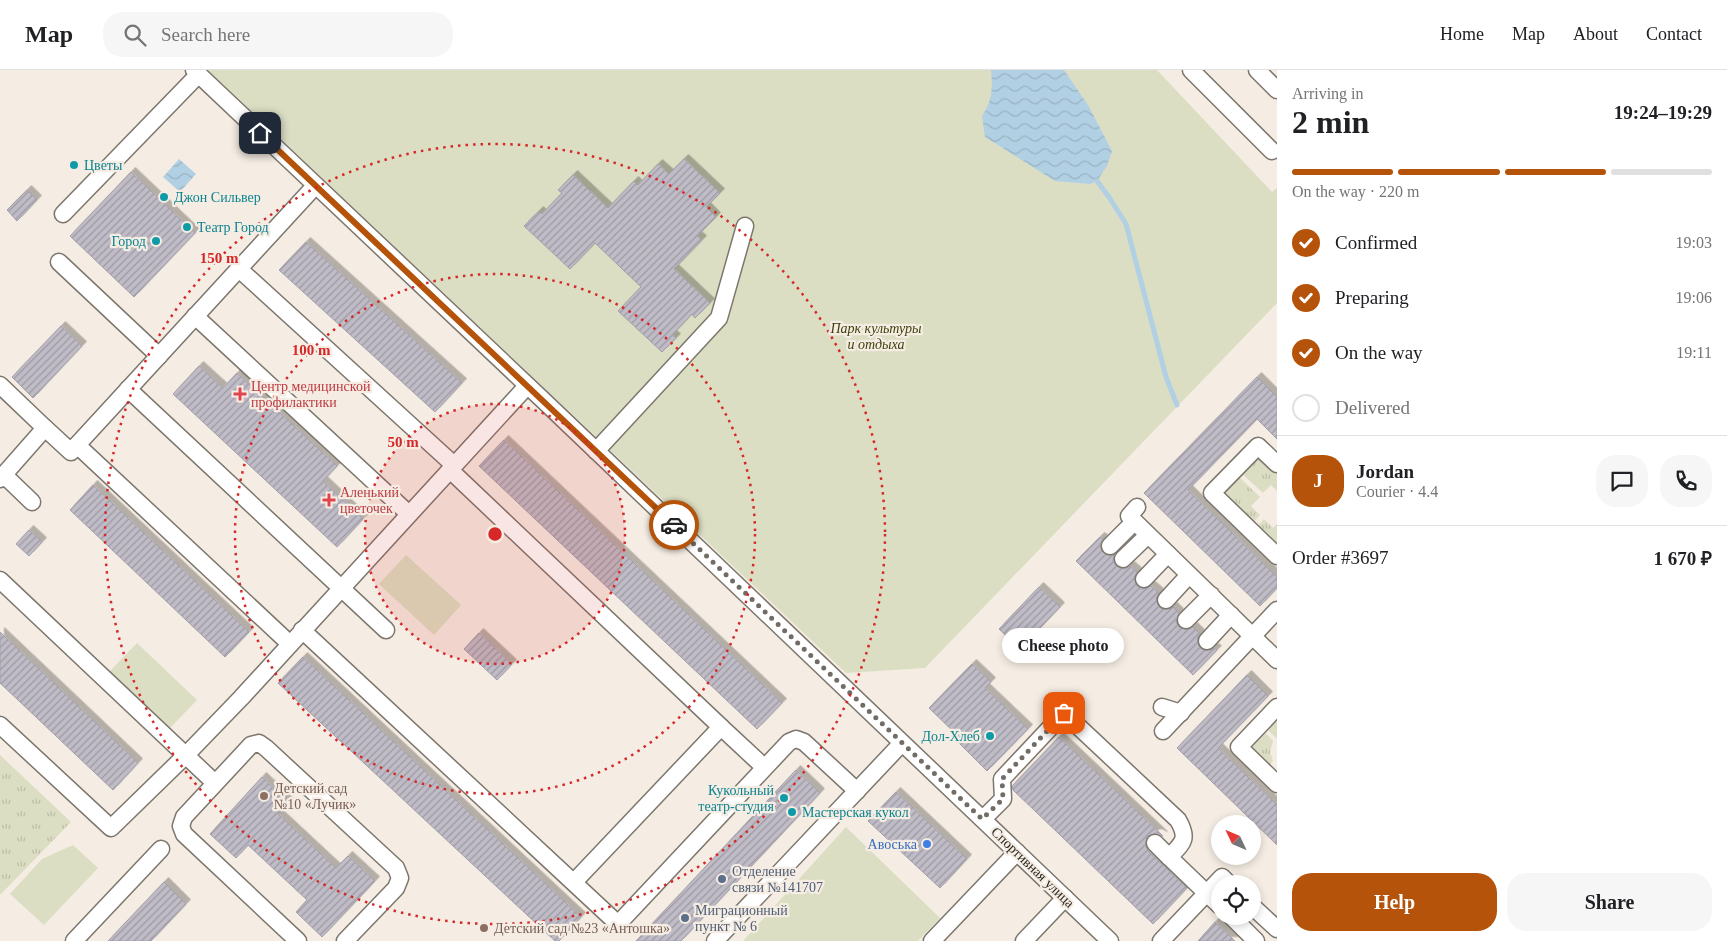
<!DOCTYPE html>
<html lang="en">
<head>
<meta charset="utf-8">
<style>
  body { margin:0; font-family:"Times New Roman",serif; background:#f6f6f6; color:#202124; height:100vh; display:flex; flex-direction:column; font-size:19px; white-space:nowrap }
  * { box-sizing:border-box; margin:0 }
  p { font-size:16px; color:#757577 }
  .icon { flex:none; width:28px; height:28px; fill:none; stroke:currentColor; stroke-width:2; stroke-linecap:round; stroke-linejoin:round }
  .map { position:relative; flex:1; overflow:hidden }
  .details { display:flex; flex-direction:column; background:#fff; width:450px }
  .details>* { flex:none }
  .needle { width:32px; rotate:314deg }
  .fabs { position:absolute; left:1211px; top:745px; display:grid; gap:10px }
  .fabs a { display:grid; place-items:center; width:50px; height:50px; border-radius:50%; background:#fff; box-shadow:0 2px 8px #0003; font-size:25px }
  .pin { position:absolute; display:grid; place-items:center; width:42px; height:42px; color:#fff; margin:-21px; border-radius:10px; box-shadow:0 2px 8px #0006 }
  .courier { position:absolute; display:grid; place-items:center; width:50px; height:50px; margin:-25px; border:4px solid #b45309; border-radius:50%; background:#fff; color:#222; box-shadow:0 1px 6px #0007 }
  .bubble { position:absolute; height:35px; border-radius:18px; background:#fff; box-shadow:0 2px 8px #0003; font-size:16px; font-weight:800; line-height:35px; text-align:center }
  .headline em { font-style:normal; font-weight:800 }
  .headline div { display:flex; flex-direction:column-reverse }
  .headline { display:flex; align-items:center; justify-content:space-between; height:85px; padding:0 15px }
  h1 { font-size:32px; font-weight:800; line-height:38px }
  .bar { display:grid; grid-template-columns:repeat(4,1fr); gap:8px 5px; align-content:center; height:60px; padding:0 15px }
  .bar i { height:6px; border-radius:4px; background:#e0e0e0 }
  .bar .on { background:#b45309 }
  .bar p { grid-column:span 4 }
  .line { display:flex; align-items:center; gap:12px; padding:0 15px; border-top:1px solid #e0e0e0 }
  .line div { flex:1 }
  .round { display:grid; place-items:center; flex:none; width:52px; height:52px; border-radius:20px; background:#f6f6f6 }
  ol { padding:0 15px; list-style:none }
  li { display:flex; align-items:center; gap:15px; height:55px }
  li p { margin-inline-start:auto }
  li .icon { padding:5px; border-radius:50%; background:#b45309; color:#fff; stroke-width:4 }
  li:last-child { color:#757577 }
  li i { width:28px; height:28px; border:2px solid #e0e0e0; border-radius:50% }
  .button { display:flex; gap:10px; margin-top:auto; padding:10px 15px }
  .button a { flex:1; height:58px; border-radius:20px; background:#b45309; color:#fff; font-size:20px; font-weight:800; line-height:58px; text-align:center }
  .button a+a { background:#f6f6f6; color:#202124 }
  header { display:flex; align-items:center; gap:30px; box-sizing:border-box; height:70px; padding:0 25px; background:#fff; border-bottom:1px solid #e0e0e0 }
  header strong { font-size:24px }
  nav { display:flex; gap:28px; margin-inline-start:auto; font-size:18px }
  .search { width:350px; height:45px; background:#f6f6f6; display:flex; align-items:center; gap:12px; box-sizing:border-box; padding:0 18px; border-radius:20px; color:#757577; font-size:19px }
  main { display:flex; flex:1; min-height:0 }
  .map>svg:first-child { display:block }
  .grass { fill:url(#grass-tufts) }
  .green { fill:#dbdec2 }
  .water { fill:url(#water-waves) }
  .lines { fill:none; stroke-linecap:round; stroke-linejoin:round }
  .stream { stroke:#b2d0e4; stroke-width:5 }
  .building { fill:url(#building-hatch); stroke:#a39faa; filter:url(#shadow) }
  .minor-casing { stroke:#7d766d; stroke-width:19 }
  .minor { stroke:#fff; stroke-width:16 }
  .done { stroke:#716c66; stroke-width:5; stroke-dasharray:0 9 }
  .route { stroke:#b45309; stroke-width:6 }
  .ring { fill:none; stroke:#d62828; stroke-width:2.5; stroke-dasharray:2.5 5 }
  .culture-dot { fill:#0f9aa8; stroke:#f5ede3; stroke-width:2 }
  .health-dot { fill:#e0444e; stroke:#f5ede3; stroke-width:2 }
  .education-dot { fill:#8d6e63; stroke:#f5ede3; stroke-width:2 }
  .shop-dot { fill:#3f7fe0; stroke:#f5ede3; stroke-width:2 }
  .service-dot { fill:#5c6f8a; stroke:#f5ede3; stroke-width:2 }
  .labels { text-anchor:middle; stroke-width:4.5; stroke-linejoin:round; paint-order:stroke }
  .culture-label { font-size:14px; fill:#0d838f; stroke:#f5ede3; text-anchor:start }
  .park-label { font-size:14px; font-style:italic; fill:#40410c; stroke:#f5ede3 }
  .health-label { font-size:14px; fill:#be3a42; stroke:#f5ede3; text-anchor:start }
  .education-label { font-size:14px; fill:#785e54; stroke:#f5ede3; text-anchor:start }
  .shop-label { font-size:14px; fill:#366cbe; stroke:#f5ede3; text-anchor:end }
  .street-label { font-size:14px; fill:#2a2723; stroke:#f5ede3 }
  .service-label { font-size:14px; fill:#4e5e75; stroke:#f5ede3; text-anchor:start }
  .centre { fill:#d62828; stroke:#f5ede3; stroke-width:2.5 }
  .ring-label { font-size:15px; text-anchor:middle; font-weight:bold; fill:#d62828; stroke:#f5ede3; stroke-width:4.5; stroke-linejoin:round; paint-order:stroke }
</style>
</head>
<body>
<header>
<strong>Map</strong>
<div class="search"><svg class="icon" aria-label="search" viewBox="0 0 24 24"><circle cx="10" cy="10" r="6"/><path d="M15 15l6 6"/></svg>Search here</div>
<nav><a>Home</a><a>Map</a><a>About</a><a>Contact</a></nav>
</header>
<main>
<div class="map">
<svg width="1277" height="871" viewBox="0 0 1277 871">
  <defs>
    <pattern id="grass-tufts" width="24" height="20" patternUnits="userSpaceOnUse" patternTransform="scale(1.25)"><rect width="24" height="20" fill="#dbdec2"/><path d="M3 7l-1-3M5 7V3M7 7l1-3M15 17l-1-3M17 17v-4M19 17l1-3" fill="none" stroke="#bcbea6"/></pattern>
    <pattern id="water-waves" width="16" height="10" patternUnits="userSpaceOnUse" patternTransform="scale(1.25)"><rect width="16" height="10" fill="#b2d0e4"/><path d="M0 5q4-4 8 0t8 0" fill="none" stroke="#99b3c3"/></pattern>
    <pattern id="building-hatch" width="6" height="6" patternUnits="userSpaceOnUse" patternTransform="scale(1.25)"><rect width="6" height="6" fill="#c0bcc7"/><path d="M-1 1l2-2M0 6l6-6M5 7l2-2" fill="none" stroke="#9c99a1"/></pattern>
    <filter id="shadow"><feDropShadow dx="4.5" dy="-4.5" stdDeviation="0" flood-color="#0004"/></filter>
  </defs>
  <rect width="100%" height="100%" fill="#f5ede3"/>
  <!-- grass -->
  <g class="grass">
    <polygon points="1257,382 1277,402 1277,421 1271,415 1263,423 1239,401"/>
    <polygon points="1236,404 1260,427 1251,436 1260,445 1251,455 1217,423"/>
    <polygon points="1264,449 1273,458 1277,454 1277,480 1255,459"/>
    <polygon points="1277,644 1277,668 1276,668 1265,657"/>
    <polygon points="1262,659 1273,671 1270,682 1273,691 1266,699 1244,678"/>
    <polygon points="0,685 71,752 0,825"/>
  </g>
  <!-- green -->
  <g class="green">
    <polygon points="208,0 1157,0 1272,122 1277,118 1277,233 925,598 846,603"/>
    <polygon points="406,485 461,535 434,565 379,514"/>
    <polygon points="137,573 197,630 169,659 109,602"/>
    <polygon points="846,757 940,848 918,871 743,871"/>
    <polygon points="73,775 98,798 44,855 10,824 42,789"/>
  </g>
  <!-- water -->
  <g class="water">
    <path d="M 991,0 L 1064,0 L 1088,35 L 1112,81 L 1107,96 L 1097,111 L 1090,114 L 1055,111 L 985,67 L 982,46 C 992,32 993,17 991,0 Z"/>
    <polygon points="179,89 196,104 180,122 163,107"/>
  </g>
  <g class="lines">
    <!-- stream -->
    <polyline class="stream" points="1097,111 1109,127 1126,154 1166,307 1177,335"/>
  </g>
  <!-- building -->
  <g class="building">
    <polygon points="684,89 720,123 706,137 716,147 697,166 702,170 674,199 710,233 695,248 692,244 672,265 676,268 662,282 618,241 641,217 595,173 570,199 524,156 539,141 542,144 562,123 558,120 573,105 608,138 634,111 638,115 658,94 669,104"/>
    <polygon points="131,102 195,163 134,227 70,166"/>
    <polygon points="27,120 37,130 17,151 7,140"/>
    <polygon points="306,172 462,313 435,342 279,200"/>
    <polygon points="61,256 82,276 33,328 12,307"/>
    <polygon points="199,296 223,318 237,303 337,396 323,411 363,449 337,477 173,324"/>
    <polygon points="1257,307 1277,327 1277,369 1257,349 1188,420 1277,507 1277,518 1260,536 1144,423"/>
    <polygon points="504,370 782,633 757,659 479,396"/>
    <polygon points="93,415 249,562 225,587 70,440"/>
    <polygon points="29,460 42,472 29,486 16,474"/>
    <polygon points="1100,467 1103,469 1100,474 1101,479 1107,485 1114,485 1113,491 1116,496 1125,499 1130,496 1137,502 1134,507 1137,516 1142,519 1151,516 1159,523 1156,528 1159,537 1164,540 1173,537 1179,543 1176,552 1179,557 1188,560 1193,557 1200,564 1197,569 1200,578 1205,581 1214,578 1217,580 1193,605 1076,491"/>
    <polygon points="1039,517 1060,537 1020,579 999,559"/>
    <polygon points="0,562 138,693 113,720 0,613"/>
    <polygon points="479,563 512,594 497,610 464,579"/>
    <polygon points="303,587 581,847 559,871 555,871 278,613"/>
    <polygon points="972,594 991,612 985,618 1028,659 987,701 956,670 959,667 929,638"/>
    <polygon points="1247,605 1268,626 1218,678 1277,735 1277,775 1177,678"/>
    <polygon points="1059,667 1163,766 1157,763 1148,766 1146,770 1146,776 1148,781 1187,818 1153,854 1013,720 1012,716"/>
    <polygon points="796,700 820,723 681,871 636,871"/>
    <polygon points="262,707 289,733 278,744 336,798 348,786 375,811 322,867 296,842 307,830 248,775 236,788 210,764"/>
    <polygon points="896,722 967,789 940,818 868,751"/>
    <polygon points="164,812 186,834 151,871 108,871"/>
    <polygon points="1215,852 1235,871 1198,871"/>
  </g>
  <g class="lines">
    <!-- minor casing -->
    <g class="minor-casing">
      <g id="minor">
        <polyline points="194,0 544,331 1110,871"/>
        <polyline points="1191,0 1272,81"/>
        <polyline points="1257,0 1277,20"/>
        <polyline points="63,144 199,4"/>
        <polyline points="59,192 159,286"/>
        <polyline points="239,199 454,395"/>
        <polyline points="195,246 409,444"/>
        <polyline points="0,315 45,358"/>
        <polyline points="128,319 386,560"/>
        <polyline points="596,381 719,248 745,156"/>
        <polyline points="1277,394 1258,376 1212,423 1277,486"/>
        <polyline points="450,400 721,657 574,812"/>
        <polyline points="4,405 32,432"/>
        <polyline points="0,409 45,358 71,382 77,375"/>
        <polyline points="1137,437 1129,446 1277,590"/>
        <polyline points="1110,476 1134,452"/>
        <polyline points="1123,489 1148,465"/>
        <polyline points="1144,509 1168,484"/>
        <polyline points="0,510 215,713"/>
        <polyline points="1166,530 1189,505"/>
        <polyline points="1186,550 1211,525"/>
        <polyline points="302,560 618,854 789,672 796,669 804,672 857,721"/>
        <polyline points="1207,571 1231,545"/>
        <polyline points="290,574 77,375 315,116"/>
        <polyline points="1162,637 1181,643"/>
        <polyline points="1277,637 1239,677 1277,714"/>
        <polyline points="0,655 111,758 186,685 241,628 527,316"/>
        <polyline points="721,657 764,697"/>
        <polyline points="1163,661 1277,540"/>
        <path d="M 983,749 L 1003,729 L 1002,709 L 1064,643 L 1178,750 C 1189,769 1183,773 1169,787 L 1220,836"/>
        <polyline points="1155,773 1169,787"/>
        <polyline points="1252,836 1277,859"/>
        <polyline points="1231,846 1256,871"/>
        <polyline points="74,871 161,779"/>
        <polyline points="298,871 184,764 181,756 184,747 251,675 259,673 266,678 396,798 400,808 396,818 345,871"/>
        <polyline points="715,871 902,673"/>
        <polyline points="932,871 1017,782"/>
        <polyline points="1024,871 1065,828"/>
        <polyline points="1161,871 1222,807 1229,814"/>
      </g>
    </g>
    <!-- minor -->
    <use href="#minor" class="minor"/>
  </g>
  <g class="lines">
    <!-- done -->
    <polyline class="done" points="674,455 982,749 1003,729 1002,709 1064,643"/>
    <!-- route -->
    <polyline class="route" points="260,63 674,455"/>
  </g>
  <!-- distance rings -->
  <circle cx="495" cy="464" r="130" fill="#d62828" fill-opacity=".12"/>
  <g class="ring">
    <circle cx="495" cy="464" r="130"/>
    <circle cx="495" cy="464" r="260"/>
    <circle cx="495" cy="464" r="390"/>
  </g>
  <!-- markers -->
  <g class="culture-dot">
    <circle cx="74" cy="95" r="5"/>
    <circle cx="164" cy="127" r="5"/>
    <circle cx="187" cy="157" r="5"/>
    <circle cx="156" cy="171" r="5"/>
    <circle cx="990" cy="666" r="5"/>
    <circle cx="784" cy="728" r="5"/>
    <circle cx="792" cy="742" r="5"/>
  </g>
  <g class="health-dot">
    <path d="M237.5 316.5h5v5h5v5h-5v5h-5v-5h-5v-5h5z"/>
    <path d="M326.5 422.5h5v5h5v5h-5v5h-5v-5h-5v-5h5z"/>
  </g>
  <g class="education-dot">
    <circle cx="264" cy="726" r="5"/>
    <circle cx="484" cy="858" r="5"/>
  </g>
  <circle class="shop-dot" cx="927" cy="774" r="5"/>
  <g class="service-dot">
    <circle cx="722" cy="809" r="5"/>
    <circle cx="685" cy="848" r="5"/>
  </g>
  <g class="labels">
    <!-- culture labels -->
    <g class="culture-label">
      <text x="84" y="100">Цветы</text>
      <text x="174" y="132">Джон Сильвер</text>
      <text x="197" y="162">Театр Город</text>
      <text x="146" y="176" text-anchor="end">Город</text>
      <text x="980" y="671" text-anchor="end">Дол-Хлеб</text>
      <text x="774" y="725" text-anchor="end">Кукольный<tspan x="774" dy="16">театр-студия</tspan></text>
      <text x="802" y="747">Мастерская кукол</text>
    </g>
    <!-- park labels -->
    <g class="park-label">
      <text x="876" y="263">Парк культуры<tspan x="876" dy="16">и отдыха</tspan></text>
    </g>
    <!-- health labels -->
    <g class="health-label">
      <text x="251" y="321">Центр медицинской<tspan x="251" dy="16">профилактики</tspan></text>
      <text x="340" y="427">Аленький<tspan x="340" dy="16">цветочек</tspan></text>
    </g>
    <!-- education labels -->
    <g class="education-label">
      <text x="274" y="723">Детский сад<tspan x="274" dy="16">№10 «Лучик»</tspan></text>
      <text x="494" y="863">Детский сад №23 «Антошка»</text>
    </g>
    <!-- shop labels -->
    <g class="shop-label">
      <text x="917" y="779">Авоська</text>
    </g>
    <!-- street labels -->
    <g class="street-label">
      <text transform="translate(1033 797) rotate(44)" y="5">Спортивная улица</text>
    </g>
    <!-- service labels -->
    <g class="service-label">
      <text x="732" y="806">Отделение<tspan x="732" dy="16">связи №141707</tspan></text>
      <text x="695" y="845">Миграционный<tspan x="695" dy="16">пункт № 6</tspan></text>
    </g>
  </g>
  <circle cx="495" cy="464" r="8" class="centre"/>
  <g class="ring-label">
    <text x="219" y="193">150 m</text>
    <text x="311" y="285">100 m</text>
    <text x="403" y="377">50 m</text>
  </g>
</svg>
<div class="fabs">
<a><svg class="needle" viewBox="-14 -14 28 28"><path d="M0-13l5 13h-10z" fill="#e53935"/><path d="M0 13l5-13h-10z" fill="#757577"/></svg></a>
<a><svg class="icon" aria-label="locate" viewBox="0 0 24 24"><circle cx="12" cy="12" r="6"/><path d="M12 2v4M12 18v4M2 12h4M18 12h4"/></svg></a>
</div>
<div class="pin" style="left:1064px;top:643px;background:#ea580c"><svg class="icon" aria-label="bag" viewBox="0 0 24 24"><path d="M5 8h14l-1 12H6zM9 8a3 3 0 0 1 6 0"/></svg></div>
<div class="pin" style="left:260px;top:63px;background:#1f2937"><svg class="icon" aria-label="home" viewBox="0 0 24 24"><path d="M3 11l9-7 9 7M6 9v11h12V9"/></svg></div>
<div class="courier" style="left:674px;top:455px"><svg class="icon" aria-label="car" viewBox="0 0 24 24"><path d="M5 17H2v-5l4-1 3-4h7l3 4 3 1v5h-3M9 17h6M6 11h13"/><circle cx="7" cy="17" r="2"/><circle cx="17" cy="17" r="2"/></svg></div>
<div class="bubble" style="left:1002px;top:558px;width:122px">Cheese photo</div>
</div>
<section class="details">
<div class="headline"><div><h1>2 min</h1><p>Arriving in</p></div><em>19:24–19:29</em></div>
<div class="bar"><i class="on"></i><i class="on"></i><i class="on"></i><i></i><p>On the way · 220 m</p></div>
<ol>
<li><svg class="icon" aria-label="check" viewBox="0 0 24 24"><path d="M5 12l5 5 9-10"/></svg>Confirmed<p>19:03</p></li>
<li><svg class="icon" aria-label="check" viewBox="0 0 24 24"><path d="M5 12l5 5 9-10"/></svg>Preparing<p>19:06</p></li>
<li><svg class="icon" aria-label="check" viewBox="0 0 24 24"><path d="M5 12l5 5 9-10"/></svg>On the way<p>19:11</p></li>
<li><i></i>Delivered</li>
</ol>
<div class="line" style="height:90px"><b class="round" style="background:#b45309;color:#fff">J</b><div><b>Jordan</b><p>Courier · 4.4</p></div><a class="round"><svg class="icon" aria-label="chat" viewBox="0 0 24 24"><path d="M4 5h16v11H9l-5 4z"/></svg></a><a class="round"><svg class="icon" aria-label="phone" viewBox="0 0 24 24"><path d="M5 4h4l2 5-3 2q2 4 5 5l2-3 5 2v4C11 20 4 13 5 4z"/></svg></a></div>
<div class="line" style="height:65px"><div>Order #3697</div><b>1 670 ₽</b></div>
<div class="button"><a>Help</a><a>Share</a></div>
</section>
</main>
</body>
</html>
